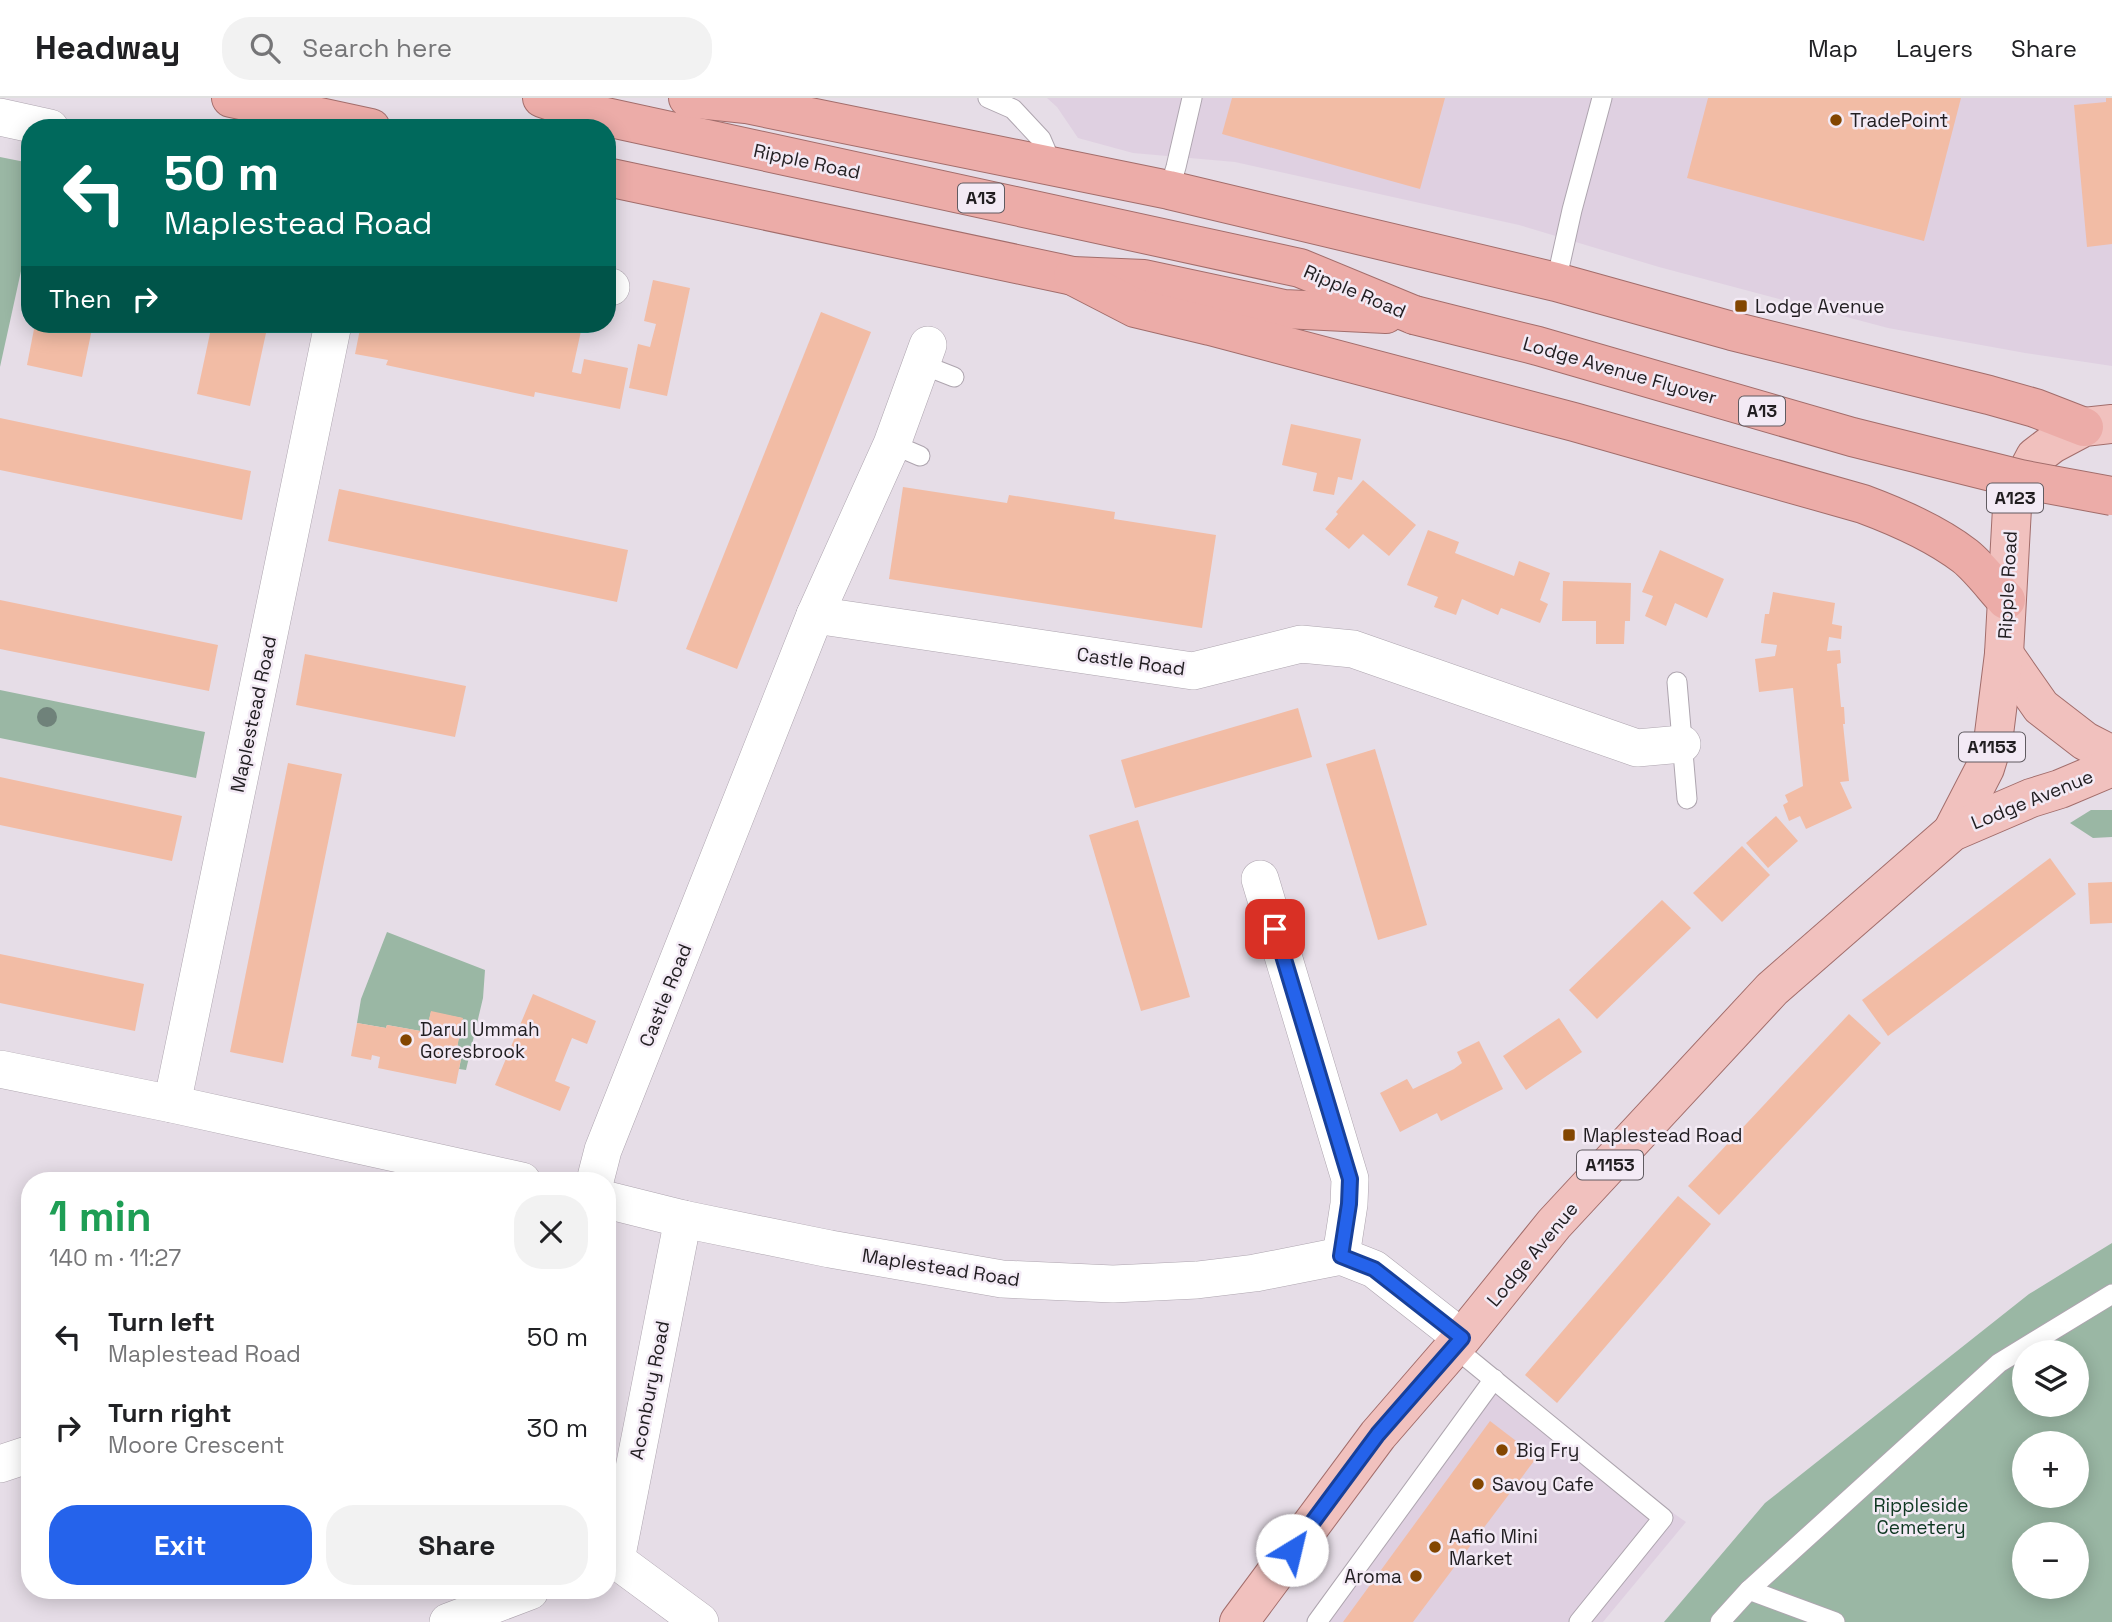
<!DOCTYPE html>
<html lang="en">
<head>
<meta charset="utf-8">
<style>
  body { margin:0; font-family:"Space Grotesk",sans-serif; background:#f2f2f2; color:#202124; height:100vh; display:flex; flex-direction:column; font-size:26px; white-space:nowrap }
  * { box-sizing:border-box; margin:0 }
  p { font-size:23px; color:#757577 }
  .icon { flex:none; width:38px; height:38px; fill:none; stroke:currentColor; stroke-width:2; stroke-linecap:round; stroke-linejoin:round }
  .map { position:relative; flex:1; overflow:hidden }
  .side { position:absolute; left:21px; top:1074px; width:595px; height:427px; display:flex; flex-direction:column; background:#fff; border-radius:28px; box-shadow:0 4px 18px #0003 }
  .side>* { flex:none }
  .hud { position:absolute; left:21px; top:21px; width:595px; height:214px; border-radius:28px; box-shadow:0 4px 18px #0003; background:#00695c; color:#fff; overflow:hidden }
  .controls { position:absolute; left:2012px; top:1242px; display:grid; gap:14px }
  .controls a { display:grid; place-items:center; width:77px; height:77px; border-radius:50%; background:#fff; box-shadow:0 4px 18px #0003; font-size:35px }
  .pin { position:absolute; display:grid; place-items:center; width:60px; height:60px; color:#fff; margin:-30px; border-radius:14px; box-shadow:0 4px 10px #0006 }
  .me { position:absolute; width:77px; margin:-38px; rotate:36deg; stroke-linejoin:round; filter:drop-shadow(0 0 5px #0008) }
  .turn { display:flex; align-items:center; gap:24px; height:147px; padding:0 28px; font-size:32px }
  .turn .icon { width:91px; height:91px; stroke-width:2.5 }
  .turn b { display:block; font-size:49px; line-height:60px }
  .then { display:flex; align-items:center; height:66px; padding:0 28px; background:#0003; gap:14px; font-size:26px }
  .round { display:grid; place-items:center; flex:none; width:74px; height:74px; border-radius:28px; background:#f2f2f2 }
  .headline { display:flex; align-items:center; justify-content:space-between; height:119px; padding:0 28px }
  h1 { font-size:42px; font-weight:600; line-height:52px; color:#1e9e55 }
  .button { display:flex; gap:14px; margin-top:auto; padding:14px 28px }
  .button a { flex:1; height:80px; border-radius:28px; background:#2563eb; color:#fff; font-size:28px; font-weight:600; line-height:80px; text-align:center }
  .button a+a { background:#f2f2f2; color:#202124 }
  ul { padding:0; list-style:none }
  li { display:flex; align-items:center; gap:21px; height:91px; padding:0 28px }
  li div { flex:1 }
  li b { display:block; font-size:26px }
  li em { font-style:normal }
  header { display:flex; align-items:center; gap:42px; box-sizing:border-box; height:98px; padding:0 35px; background:#fff; border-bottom:2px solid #e0e0e0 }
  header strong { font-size:33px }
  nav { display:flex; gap:38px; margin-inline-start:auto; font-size:24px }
  .search { width:490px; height:63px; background:#f2f2f2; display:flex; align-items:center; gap:18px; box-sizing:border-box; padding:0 24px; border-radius:28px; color:#757577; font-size:26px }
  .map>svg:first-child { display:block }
  .built { fill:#dfd0e1 }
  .green { fill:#9ab7a4; fill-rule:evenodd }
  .building { fill:#f2bca5 }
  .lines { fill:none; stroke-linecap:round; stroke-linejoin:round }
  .service-casing { stroke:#aea5af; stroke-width:21 }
  .minor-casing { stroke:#aea5af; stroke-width:38 }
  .primary-casing { stroke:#a26d6b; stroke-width:40 }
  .trunk-casing { stroke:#a26d6b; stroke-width:40 }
  .service { stroke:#fff; stroke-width:19 }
  .minor { stroke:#fff; stroke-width:37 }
  .primary { stroke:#f1c1be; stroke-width:38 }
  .trunk { stroke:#ecaca8; stroke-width:38 }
  .trunk-bridge-casing { stroke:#a26d6b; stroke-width:40; stroke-linecap:butt }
  .trunk-bridge { stroke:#ecaca8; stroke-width:38 }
  .tree { fill:#6f827a }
  .route-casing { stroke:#184099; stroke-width:18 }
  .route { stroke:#2563eb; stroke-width:12 }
  .poi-dot { fill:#834601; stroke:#f3eaf5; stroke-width:2.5 }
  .labels { text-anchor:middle; stroke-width:5; stroke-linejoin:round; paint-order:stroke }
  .shield { fill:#f3eaf5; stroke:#605b61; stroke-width:2 }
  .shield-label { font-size:18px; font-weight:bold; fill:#211e21 }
  .poi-label { font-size:19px; fill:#211e21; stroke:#f3eaf5; text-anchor:start }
  .street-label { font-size:19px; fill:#211e21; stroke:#f3eaf5 }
  .park-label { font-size:19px; fill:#0e3721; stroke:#f3eaf5 }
</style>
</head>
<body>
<header>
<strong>Headway</strong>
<div class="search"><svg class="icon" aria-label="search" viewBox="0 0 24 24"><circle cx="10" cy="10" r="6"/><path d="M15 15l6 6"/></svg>Search here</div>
<nav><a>Map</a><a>Layers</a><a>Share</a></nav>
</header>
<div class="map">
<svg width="2112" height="1524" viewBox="0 0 2112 1524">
  <rect width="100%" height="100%" fill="#e6dde7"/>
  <!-- built -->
  <g class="built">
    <polygon points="1047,0 2112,0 2112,268 2025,255 1888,230 1659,169 1519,127 1235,64 1133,55 1078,40 1057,9"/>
    <polygon points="1492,1289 1686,1424 1603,1524 1318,1524"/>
  </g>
  <!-- green -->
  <g class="green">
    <polygon points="0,59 30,65 30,132 0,269"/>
    <polygon points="0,592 205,634 196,680 0,640"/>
    <polygon points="2091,712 2112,712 2112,739 2093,740 2070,725"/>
    <polygon points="387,834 485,872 483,900 466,972 459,971 463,951 457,950 462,920 431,914 426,934 387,927 386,930 357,925 361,901"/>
    <path d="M2112,1145V1524H1664L1765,1405L2029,1196ZM2025,1255H2077V1307H2025ZM2025,1346H2077V1398H2025ZM2025,1437H2077V1489H2025Z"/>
  </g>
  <!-- building -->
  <g class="building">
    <polygon points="1232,0 1445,0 1420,91 1222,36"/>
    <polygon points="1708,0 1961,0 1924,143 1687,80"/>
    <polygon points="2106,0 2112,0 2112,146 2087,149 2074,7 2106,4"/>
    <polygon points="653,182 690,190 667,298 629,290 638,246 650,249 656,226 644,223"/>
    <polygon points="821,214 871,234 737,571 686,551"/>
    <polygon points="35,226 93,226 82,279 27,267"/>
    <polygon points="212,226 268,226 250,308 197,296"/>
    <polygon points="361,226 514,226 548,233 549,227 581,233 572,274 581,276 584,261 628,270 620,311 535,294 534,299 386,267 388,262 355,256"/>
    <polygon points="0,320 251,373 242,422 0,372"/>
    <polygon points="1291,326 1361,341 1352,382 1338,379 1334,397 1313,393 1317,375 1282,367"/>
    <polygon points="1363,382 1416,427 1389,458 1363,436 1349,451 1325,431 1338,416 1336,414"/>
    <polygon points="903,389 1007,405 1009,397 1115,414 1114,421 1216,437 1202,530 889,481"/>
    <polygon points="339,391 628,452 617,504 328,443"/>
    <polygon points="1428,432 1459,444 1455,455 1514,478 1519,463 1550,475 1540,502 1548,506 1540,525 1501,510 1498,517 1462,501 1456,517 1434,509 1438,499 1407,487"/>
    <polygon points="1660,452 1724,481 1707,520 1675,505 1666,528 1645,518 1653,498 1642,494"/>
    <polygon points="1563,483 1631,485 1630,523 1625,523 1624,546 1596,546 1596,523 1562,523"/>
    <polygon points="1773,494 1835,505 1832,526 1842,528 1841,541 1829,539 1827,553 1840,552 1841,565 1837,566 1841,609 1844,609 1845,626 1843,626 1849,683 1840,684 1852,710 1806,731 1800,718 1789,723 1783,707 1788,704 1785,697 1803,688 1793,590 1759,594 1755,561 1775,558 1777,547 1761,545 1765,516 1769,516"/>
    <polygon points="0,502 218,547 209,593 0,551"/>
    <polygon points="305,556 466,588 455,639 296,607"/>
    <polygon points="1298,610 1312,659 1135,710 1121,662"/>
    <polygon points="1375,651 1427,827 1378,842 1326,666"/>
    <polygon points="288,665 342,676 283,965 230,954"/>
    <polygon points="0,679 182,718 172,763 0,727"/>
    <polygon points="1776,718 1798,743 1768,770 1746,745"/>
    <polygon points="1138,722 1190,899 1141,913 1089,737"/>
    <polygon points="1742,748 1770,777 1722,824 1693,795"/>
    <polygon points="2050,760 2076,796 1888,938 1862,902"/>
    <polygon points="2112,784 2112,825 2090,826 2088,785"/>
    <polygon points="1662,802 1691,830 1597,921 1569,892"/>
    <polygon points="0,856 144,886 135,933 0,905"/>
    <polygon points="533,896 596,923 587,946 572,940 564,960 555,983 570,989 560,1013 495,987"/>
    <polygon points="431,913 463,920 457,950 463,951 456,986 378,970 380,959 372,957 371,962 351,958 357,925 386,930 387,927 426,934"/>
    <polygon points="1849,916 1881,945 1719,1117 1688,1088"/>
    <polygon points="1559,920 1582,954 1526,992 1503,958"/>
    <polygon points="1479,943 1503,991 1441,1023 1437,1015 1400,1034 1380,995 1407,981 1413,991 1454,971 1462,965 1457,954"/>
    <polygon points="1678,1098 1711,1126 1557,1305 1525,1277"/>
    <polygon points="1490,1323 1537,1359 1413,1524 1343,1524"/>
  </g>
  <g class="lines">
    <!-- service casing -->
    <g class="service-casing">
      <g id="service">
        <polyline points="988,0 1013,11 1041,41 1047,55 1045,66"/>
        <polyline points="1169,92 1176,69 1192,0"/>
        <polyline points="1556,184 1572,112 1602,0"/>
        <polyline points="921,266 954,279"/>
        <polyline points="892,346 920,358"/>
        <polyline points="1677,584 1687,701"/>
        <polyline points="1454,1249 1663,1420 1579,1524"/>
        <polyline points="1749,1492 1835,1524"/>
        <polyline points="1317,1524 1494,1281"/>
        <polyline points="1720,1524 1749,1492 1999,1265 2112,1196"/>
      </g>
    </g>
    <!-- minor casing -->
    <g class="minor-casing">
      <g id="minor">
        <polyline points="0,19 50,30"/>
        <polyline points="607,188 611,189"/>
        <polyline points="815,517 1193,573 1301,546 1353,551 1637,650 1682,646"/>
        <polyline points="1260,781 1350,1081 1349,1106 1341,1158"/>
        <polyline points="0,971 172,1006 522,1083"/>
        <polyline points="172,1006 333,226"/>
        <polyline points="595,1083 603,1052 815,517 892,346 928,247"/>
        <polyline points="607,1102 683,1121 830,1151 1002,1181 1113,1186 1197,1182 1255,1175 1341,1158 1374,1171 1462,1240"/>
        <polyline points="0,1366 30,1356"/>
        <polyline points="616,1462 683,1121"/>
        <polyline points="616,1462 700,1524"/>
        <polyline points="448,1524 530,1493"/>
      </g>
    </g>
    <!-- primary casing -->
    <g class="primary-casing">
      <g id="primary">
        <polyline points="2004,556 2041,609 2085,643 2112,657"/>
        <polyline points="1952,734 1985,670 1993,644 2004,556 2012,410 2016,395 2035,359 2052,346 2084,329 2112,326"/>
        <polyline points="1239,1524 1378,1337 1462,1240 1554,1126 1772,891 1952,734 2031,700 2060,691 2112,669"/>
      </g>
    </g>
    <!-- trunk casing -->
    <g class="trunk-casing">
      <g id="trunk">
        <polyline points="231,0 371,30"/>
        <polyline points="542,0 583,14 1300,170 1414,217"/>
        <polyline points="688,0 746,6 1169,92 1556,184 1732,233 1989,297 2035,310 2084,329"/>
        <polyline points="607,79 1073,178 1144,181 1284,211 1386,216"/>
        <path d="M1073,178L1135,210L1210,228L1574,324L1863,406C1898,419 1935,435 1965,458C1980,470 1993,488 2006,502"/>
      </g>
    </g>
    <!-- service -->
    <use href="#service" class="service"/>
    <!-- minor -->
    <use href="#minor" class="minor"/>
    <!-- primary -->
    <use href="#primary" class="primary"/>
    <!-- trunk -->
    <use href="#trunk" class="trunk"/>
    <!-- trunk-bridge casing -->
    <g class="trunk-bridge-casing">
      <polyline id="trunk-bridge" points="1414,217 1538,248 1852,339 2020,381 2112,398"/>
    </g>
    <!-- trunk-bridge -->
    <use href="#trunk-bridge" class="trunk-bridge"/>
  </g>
  <!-- trees -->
  <circle class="tree" cx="47" cy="619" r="10"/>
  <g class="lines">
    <!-- route casing -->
    <g class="route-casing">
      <polyline id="route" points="1275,831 1350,1081 1349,1106 1341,1158 1374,1171 1462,1240 1378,1336 1292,1452"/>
    </g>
    <!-- route -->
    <use href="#route" class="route"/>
  </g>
  <!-- markers -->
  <g class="poi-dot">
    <circle cx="1836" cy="22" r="7"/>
    <rect x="1734" y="201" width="14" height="14" rx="3.5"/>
    <circle cx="406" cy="942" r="7"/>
    <rect x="1562" y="1030" width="14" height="14" rx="3.5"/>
    <circle cx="1502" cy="1352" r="7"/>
    <circle cx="1478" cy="1386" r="7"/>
    <circle cx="1435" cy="1449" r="7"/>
    <circle cx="1416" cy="1478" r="7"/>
  </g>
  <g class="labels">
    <!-- shield labels -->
    <g class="shield">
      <rect x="958" y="85.5" width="46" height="29" rx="5"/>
      <rect x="1739" y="298.5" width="46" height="29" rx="5"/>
      <rect x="1987" y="385.5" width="56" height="29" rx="5"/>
      <rect x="1959" y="634.5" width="66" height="29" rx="5"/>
      <rect x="1577" y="1052.5" width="66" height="29" rx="5"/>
    </g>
    <g class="shield-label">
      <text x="981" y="106">A13</text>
      <text x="1762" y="319">A13</text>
      <text x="2015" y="406">A123</text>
      <text x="1992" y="655">A1153</text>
      <text x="1610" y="1073">A1153</text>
    </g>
    <!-- poi labels -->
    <g class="poi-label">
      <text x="1850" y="29">TradePoint</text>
      <text x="1755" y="215">Lodge Avenue</text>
      <text x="420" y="938">Darul Ummah<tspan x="420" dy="22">Goresbrook</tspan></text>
      <text x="1583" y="1044">Maplestead Road</text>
      <text x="1516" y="1359">Big Fry</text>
      <text x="1492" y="1393">Savoy Cafe</text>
      <text x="1449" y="1445">Aafio Mini<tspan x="1449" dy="22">Market</tspan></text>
      <text x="1402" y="1485" text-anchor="end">Aroma</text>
    </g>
    <!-- street labels -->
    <g class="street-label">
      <text transform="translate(807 63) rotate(12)" y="7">Ripple Road</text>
      <text transform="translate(1355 193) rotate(23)" y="7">Ripple Road</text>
      <text transform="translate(1620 272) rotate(16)" y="7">Lodge Avenue Flyover</text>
      <text transform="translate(2007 487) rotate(-87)" y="7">Ripple Road</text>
      <text transform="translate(1131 563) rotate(8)" y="7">Castle Road</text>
      <text transform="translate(253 616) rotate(-78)" y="7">Maplestead Road</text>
      <text transform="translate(2032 701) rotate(-22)" y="7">Lodge Avenue</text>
      <text transform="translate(665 897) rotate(-68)" y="7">Castle Road</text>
      <text transform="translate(1532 1156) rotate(-50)" y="7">Lodge Avenue</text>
      <text transform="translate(941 1169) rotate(9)" y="7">Maplestead Road</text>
      <text transform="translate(649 1292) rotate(-79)" y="7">Aconbury Road</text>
    </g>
    <!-- park labels -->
    <g class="park-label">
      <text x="1921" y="1414">Rippleside<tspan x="1921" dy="22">Cemetery</tspan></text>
    </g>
  </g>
</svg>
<div class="controls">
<a><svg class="icon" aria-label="layers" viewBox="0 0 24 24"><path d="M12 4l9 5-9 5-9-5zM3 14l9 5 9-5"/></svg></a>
<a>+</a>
<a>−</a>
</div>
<div class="pin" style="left:1275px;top:831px;background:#d93025"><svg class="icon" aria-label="arrive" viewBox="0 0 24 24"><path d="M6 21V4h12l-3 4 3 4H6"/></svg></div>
<svg class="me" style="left:1292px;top:1452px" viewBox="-20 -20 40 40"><circle r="19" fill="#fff"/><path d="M0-13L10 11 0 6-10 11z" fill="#2563eb"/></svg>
<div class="hud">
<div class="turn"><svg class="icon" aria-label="left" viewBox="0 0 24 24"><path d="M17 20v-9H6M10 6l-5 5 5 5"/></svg><div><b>50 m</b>Maplestead Road</div></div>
<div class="then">Then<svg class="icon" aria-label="right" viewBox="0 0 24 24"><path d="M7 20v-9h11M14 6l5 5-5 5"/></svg></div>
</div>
<section class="side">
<div class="headline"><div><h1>1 min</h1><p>140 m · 11:27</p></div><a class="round"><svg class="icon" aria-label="close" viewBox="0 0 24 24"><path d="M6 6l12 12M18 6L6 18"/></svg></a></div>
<ul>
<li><svg class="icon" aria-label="left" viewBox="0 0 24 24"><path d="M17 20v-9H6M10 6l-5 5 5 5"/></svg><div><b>Turn left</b><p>Maplestead Road</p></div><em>50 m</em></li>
<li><svg class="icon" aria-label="right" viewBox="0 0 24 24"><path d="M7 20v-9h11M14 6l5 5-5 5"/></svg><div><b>Turn right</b><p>Moore Crescent</p></div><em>30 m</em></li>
</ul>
<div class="button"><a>Exit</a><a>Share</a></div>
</section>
</div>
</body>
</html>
